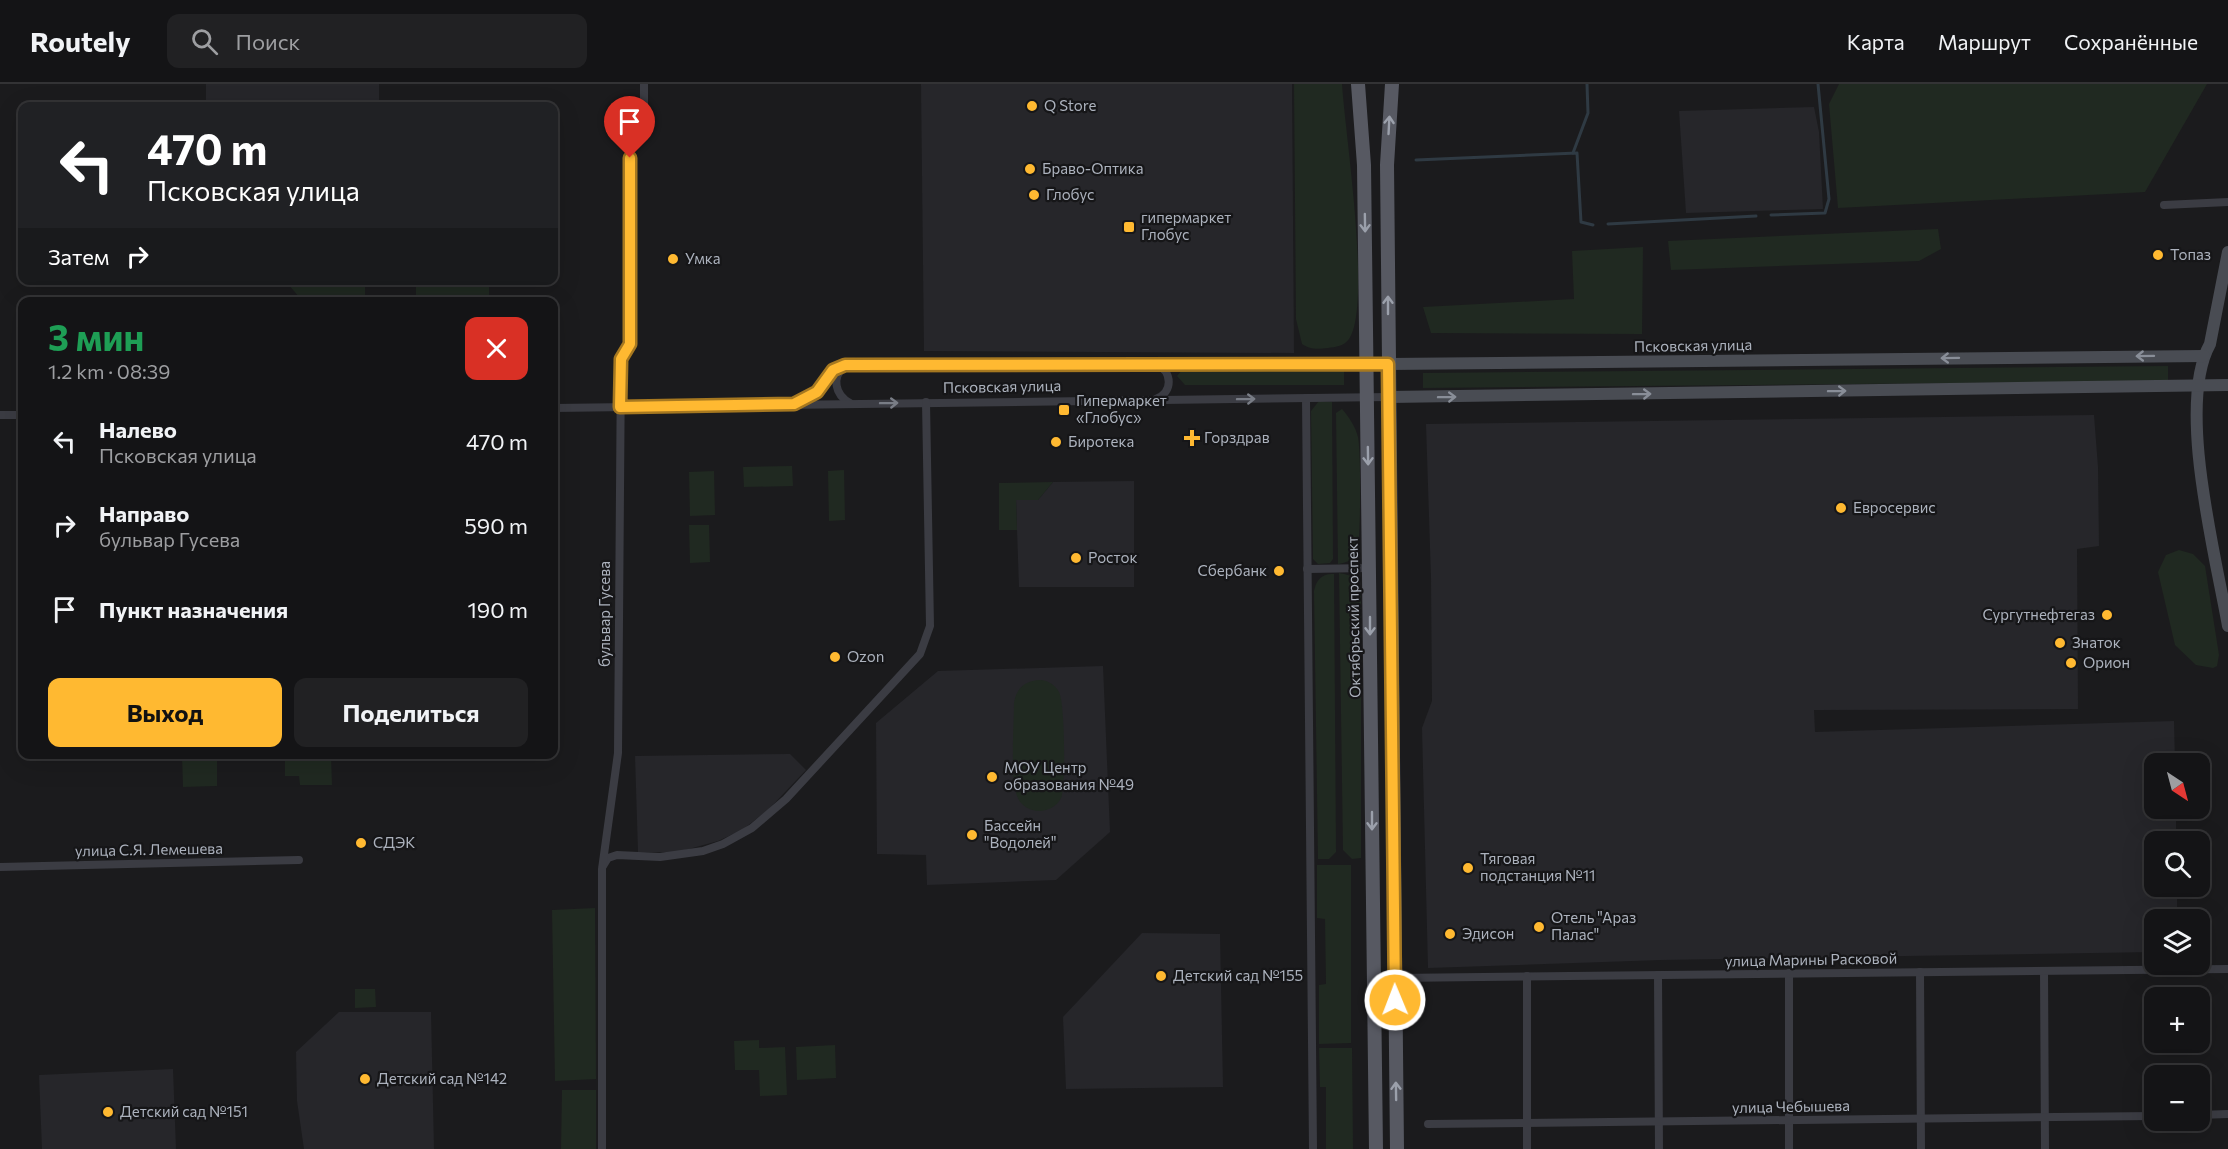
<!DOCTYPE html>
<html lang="ru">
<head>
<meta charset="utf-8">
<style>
  body { margin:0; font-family:Commissioner,sans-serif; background:#212123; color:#f1f3f6; height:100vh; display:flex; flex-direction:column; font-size:22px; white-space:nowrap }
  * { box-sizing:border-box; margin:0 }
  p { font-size:20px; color:#9d9ea1 }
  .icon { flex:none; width:33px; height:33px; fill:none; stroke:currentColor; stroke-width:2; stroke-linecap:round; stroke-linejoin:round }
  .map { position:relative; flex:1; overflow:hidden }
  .details { position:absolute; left:18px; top:213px; width:540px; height:462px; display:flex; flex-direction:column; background:#141416; border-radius:12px; box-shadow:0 6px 24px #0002,0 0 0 2px #333335 }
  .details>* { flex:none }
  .top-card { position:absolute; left:18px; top:18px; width:540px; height:183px; border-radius:12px; box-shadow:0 6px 24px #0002,0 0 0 2px #333335; background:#202124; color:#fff; overflow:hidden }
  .needle { width:39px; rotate:144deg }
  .buttons { position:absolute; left:2144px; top:669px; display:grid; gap:12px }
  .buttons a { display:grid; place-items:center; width:66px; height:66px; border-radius:12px; background:#141416; box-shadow:0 6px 24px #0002,0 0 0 2px #333335; font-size:30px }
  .pin { position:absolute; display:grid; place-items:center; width:51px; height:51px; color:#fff; margin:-62px -26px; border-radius:50% 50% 50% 0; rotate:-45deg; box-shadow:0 0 6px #0007 }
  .pin .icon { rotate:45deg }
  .me { position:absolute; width:66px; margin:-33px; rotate:359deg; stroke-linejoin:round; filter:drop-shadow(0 0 4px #0008) }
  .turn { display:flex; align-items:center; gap:21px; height:126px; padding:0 30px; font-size:27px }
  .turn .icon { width:78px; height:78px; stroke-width:2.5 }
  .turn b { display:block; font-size:42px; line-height:51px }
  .then { display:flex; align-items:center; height:57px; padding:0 30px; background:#0003; gap:12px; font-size:22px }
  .round { display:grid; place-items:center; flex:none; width:63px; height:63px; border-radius:12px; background:#212123 }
  .overview { display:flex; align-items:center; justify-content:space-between; height:102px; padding:0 30px }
  h1 { font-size:36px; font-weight:700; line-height:45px; color:#1e9e55 }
  .cta { display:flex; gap:12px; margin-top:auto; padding:12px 30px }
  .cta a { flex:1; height:69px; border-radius:12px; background:#ffb931; color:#111; font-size:24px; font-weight:700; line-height:69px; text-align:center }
  .cta a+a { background:#212123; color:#f1f3f6 }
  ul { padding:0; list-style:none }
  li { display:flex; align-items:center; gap:18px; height:84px; padding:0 30px }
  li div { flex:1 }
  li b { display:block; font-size:22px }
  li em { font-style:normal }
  header { display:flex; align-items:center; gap:36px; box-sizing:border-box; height:84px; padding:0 30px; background:#141416; border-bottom:2px solid #333335 }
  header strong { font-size:28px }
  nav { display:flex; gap:33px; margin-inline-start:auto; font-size:21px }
  .search { width:420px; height:54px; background:#212123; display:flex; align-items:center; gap:15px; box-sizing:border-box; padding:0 21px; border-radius:12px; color:#9d9ea1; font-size:22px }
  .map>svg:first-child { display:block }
  .built { fill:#26262a }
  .green { fill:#202921 }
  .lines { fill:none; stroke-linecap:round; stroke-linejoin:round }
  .stream { stroke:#2f3a43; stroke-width:3 }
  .street { stroke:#3b3c43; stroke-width:8 }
  .secondary { stroke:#494c53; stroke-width:12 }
  .primary { stroke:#575962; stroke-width:14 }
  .oneway { stroke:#9ba0ab }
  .oneway2 { stroke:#898e98 }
  .oneway3 { stroke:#797d86 }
  .route-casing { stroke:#a67820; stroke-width:15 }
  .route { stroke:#ffb931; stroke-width:10 }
  .poi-dot { fill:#ffb931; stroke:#161618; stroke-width:2 }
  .labels { text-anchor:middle; stroke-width:4.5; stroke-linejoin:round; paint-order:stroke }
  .poi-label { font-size:15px; fill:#acb2bd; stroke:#161618; text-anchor:start }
  .street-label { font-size:15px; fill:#acb2bd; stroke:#161618 }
</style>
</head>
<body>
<header>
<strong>Routely</strong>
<div class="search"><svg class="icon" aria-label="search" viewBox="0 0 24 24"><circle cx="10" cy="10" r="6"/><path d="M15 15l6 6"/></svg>Поиск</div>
<nav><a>Карта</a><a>Маршрут</a><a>Сохранённые</a></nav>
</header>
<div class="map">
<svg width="2228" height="1065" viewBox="0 0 2228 1065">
  <rect width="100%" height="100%" fill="#1b1b1d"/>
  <!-- built -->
  <g class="built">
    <rect x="206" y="0" width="173" height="22"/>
    <polygon points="921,0 1292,0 1294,269 924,267"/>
    <polygon points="1814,23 1819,48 1823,125 1686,129 1679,27"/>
    <polygon points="2094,331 2098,383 2099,462 2077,465 2078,625 1814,626 1815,648 2174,637 2175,679 2154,680 2154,724 2176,725 2176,757 2154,758 2154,802 2177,803 2177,835 2154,836 2154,868 1661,876 1428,884 1422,644 1432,617 1431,494 1426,340"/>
    <polygon points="1134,397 1134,503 1019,503 1016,416 1038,416 1053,398"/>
    <polygon points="1103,582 1110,748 1056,796 927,801 926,771 877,770 876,639 938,587"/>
    <polygon points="790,670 806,686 768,726 742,746 718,757 678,768 638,768 635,672"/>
    <polygon points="1142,849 1220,850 1223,1003 1066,1005 1063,933"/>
    <polygon points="339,928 431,928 434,1065 304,1065 297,1017 296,968"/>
    <polygon points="173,985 176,1065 42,1065 39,991"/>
  </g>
  <!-- green -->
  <g class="green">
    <path d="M1294,0H1342C1345,49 1372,221 1349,255C1344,262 1336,263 1328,264C1318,265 1311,266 1302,260L1296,235Z"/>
    <polygon points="1839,0 2207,0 2145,108 1838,124 1829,20"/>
    <polygon points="1938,145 1941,165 1919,177 1671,186 1668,157"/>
    <polygon points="1643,163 1642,250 1431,249 1423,223 1574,215 1572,167"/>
    <polygon points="288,197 365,197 365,213 300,214 288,200"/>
    <polygon points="416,197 489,197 489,212 416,213"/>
    <polygon points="2168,282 2168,297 1423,304 1423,289"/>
    <polygon points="1344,285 1344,301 1185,301 1177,292 1182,286"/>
    <polygon points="1319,317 1332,318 1333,475 1330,479 1318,480 1313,475 1311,327"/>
    <path d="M1342,325C1349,333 1355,342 1358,353C1361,367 1361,457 1357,468C1354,476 1346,479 1338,480L1336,329Z"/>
    <polygon points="792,382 793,402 744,403 743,383"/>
    <polygon points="844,386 845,436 829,437 828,387"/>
    <polygon points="714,387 715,431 690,432 689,388"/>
    <polygon points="1053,398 1038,416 1016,416 1017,446 999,446 999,399"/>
    <polygon points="689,441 709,441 710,478 690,479"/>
    <polygon points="2179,466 2193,470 2205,482 2219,571 2217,582 2213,584 2196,581 2175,561 2158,488 2166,471"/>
    <path d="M1339,489C1351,491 1356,493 1361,506V774L1352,775L1343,766Z"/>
    <path d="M1334,490L1336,768L1329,775H1318L1314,507C1316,496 1322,489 1334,490Z"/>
    <path d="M1041,596C1049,597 1055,601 1059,608C1065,619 1066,703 1061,714C1052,732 1024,731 1017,712C1010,692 1014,642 1014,619C1016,604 1026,596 1041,596Z"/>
    <polygon points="182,671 217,671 217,702 183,703"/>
    <polygon points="285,671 331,671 332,701 300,701 299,692 285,692"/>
    <polygon points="1317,781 1351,781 1351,959 1319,960 1319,901 1326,900 1325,835 1317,834"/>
    <polygon points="595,824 596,995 555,997 552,826"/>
    <polygon points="355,905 375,905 376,923 355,924"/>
    <polygon points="759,956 759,964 785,963 787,1011 760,1012 759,986 735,986 734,957"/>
    <polygon points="835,961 836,994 797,996 796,963"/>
    <polygon points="1319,964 1352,964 1353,1065 1326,1065 1326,1003 1320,1003"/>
    <polygon points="562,1006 596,1006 596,1065 561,1065"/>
  </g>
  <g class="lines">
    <!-- stream -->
    <g class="stream">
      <polyline points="1573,69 1588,29 1587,0"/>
      <polyline points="1416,76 1577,69 1581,138 1593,141"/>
      <polyline points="1771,131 1825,129 1829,115 1818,0"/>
      <polyline points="1608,140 1756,132"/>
    </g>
    <!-- street -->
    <g class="street">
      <polyline points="2164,121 2228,118"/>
      <path d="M845,282C831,293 835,311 850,319"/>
      <polyline points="1306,314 1313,1065"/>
      <path d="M1156,315C1173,308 1173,288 1156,280"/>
      <polyline points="798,319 817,308 833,286 845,281 1388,280"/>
      <polyline points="554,324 1389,313"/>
      <polyline points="0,331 22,331"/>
      <polyline points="1307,485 1370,484"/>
      <polyline points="603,782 608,774 617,771 660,773 703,767 723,760 752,744 786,715 920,570 930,542 926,318"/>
      <polyline points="0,783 299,776"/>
      <polyline points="2044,887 2045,1065"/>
      <polyline points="1920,888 1921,1065"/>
      <polyline points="1789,889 1789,1065"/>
      <polyline points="1658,891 1659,1065"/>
      <polyline points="1395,894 2228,885"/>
      <polyline points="2199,1031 2228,1030"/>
      <polyline points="1428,1040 2154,1032"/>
      <polyline points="602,1065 602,785 618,669 621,275 630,260 630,51 644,30 644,0"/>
      <polyline points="1527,1065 1527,892"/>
    </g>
    <!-- secondary -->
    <g class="secondary">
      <path d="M2228,168L2210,260C2176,321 2216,473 2228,542"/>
      <polyline points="1388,280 2204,272"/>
      <polyline points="1389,313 2228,301"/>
    </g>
    <!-- primary -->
    <g class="primary">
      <polyline points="1358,0 1364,81 1376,1065"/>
      <polyline points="1392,0 1387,81 1397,1065"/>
    </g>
  </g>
  <!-- one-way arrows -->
  <defs><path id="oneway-shaft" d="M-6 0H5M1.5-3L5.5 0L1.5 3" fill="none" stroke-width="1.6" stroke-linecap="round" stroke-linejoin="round" transform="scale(1.5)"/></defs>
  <g class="oneway">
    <use href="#oneway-shaft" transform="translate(1389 41) rotate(-87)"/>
    <use href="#oneway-shaft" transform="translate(1365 139) rotate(89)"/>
    <use href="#oneway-shaft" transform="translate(1388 221) rotate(-90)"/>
    <use href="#oneway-shaft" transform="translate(1368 372) rotate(89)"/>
    <use href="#oneway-shaft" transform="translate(1370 542) rotate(90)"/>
    <use href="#oneway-shaft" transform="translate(1372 737) rotate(90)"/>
    <use href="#oneway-shaft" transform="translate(1396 1007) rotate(-91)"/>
  </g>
  <g class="oneway2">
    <use href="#oneway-shaft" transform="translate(2145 272) rotate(179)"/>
    <use href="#oneway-shaft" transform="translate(1950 274) rotate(179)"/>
    <use href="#oneway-shaft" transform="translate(1837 307) rotate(-1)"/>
    <use href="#oneway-shaft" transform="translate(1642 310) rotate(-1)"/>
    <use href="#oneway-shaft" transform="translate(1447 313) rotate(-1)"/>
  </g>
  <g class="oneway3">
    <use href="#oneway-shaft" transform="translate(1246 315) rotate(-1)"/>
    <use href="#oneway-shaft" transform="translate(889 319) rotate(-1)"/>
  </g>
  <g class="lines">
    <!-- route casing -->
    <g class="route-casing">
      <polyline id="route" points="630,74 630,260 621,275 620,323 794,320 817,308 833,286 845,281 1388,280 1395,916"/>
    </g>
    <!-- route -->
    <use href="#route" class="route"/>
  </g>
  <!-- markers -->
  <g class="poi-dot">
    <circle cx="1032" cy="22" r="6"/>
    <circle cx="1030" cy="85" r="6"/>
    <circle cx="1034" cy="111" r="6"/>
    <rect x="1123" y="137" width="12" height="12" rx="3"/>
    <circle cx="2158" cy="171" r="6"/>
    <circle cx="673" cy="175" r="6"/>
    <rect x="1058" y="320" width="12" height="12" rx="3"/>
    <path d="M1189 345h6v6h6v6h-6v6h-6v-6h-6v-6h6z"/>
    <circle cx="1056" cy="358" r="6"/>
    <circle cx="1841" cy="424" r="6"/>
    <circle cx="1076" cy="474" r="6"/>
    <circle cx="1279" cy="487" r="6"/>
    <circle cx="2107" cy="531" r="6"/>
    <circle cx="2060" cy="559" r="6"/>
    <circle cx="835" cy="573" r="6"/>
    <circle cx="2071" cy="579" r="6"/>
    <circle cx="992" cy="693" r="6"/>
    <circle cx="972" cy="751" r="6"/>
    <circle cx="361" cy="759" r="6"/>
    <circle cx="1468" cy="784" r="6"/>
    <circle cx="1539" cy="843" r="6"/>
    <circle cx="1450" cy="850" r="6"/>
    <circle cx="1161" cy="892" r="6"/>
    <circle cx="365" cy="995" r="6"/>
    <circle cx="108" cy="1028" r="6"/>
  </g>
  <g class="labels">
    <!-- poi labels -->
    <g class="poi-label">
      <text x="1044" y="27">Q Store</text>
      <text x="1042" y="90">Браво-Оптика</text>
      <text x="1046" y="116">Глобус</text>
      <text x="1141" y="139">гипермаркет<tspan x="1141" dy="17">Глобус</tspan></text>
      <text x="2170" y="176">Топаз</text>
      <text x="685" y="180">Умка</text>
      <text x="1076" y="322">Гипермаркет<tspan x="1076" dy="17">«Глобус»</tspan></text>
      <text x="1204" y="359">Горздрав</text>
      <text x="1068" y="363">Биротека</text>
      <text x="1853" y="429">Евросервис</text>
      <text x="1088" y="479">Росток</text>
      <text x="1267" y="492" text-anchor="end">Сбербанк</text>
      <text x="2095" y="536" text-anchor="end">Сургутнефтегаз</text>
      <text x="2072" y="564">Знаток</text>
      <text x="847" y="578">Ozon</text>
      <text x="2083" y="584">Орион</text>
      <text x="1004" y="689">МОУ Центр<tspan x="1004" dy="17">образования №49</tspan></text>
      <text x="984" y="747">Бассейн<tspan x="984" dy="17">"Водолей"</tspan></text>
      <text x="373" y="764">СДЭК</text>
      <text x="1480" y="780">Тяговая<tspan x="1480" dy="17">подстанция №11</tspan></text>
      <text x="1551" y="839">Отель "Араз<tspan x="1551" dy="17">Палас"</tspan></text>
      <text x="1462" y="855">Эдисон</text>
      <text x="1173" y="897">Детский сад №155</text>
      <text x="377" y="1000">Детский сад №142</text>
      <text x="120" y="1033">Детский сад №151</text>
    </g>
    <!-- street labels -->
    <g class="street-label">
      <text transform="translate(1693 262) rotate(-1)" y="5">Псковская улица</text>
      <text transform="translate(1002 303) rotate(-1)" y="5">Псковская улица</text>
      <text transform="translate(605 530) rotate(-90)" y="5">бульвар Гусева</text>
      <text transform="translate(1354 533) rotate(-91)" y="5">Октябрьский проспект</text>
      <text transform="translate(149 766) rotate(-1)" y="5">улица С.Я. Лемешева</text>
      <text transform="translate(1811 876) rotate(-1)" y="5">улица Марины Расковой</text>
      <text transform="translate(1791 1023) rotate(-1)" y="5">улица Чебышева</text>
    </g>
  </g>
</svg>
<div class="buttons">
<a><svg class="needle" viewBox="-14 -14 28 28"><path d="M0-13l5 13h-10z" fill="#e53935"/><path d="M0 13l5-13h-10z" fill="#9d9ea1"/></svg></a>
<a><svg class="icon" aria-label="search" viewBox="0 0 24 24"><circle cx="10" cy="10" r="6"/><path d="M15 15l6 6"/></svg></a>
<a><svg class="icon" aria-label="layers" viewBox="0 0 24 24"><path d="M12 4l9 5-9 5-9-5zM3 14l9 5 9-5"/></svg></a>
<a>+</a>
<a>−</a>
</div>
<div class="pin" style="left:630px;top:74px;background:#d93025"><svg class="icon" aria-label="arrive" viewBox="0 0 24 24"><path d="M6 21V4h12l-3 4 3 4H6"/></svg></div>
<svg class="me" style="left:1395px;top:916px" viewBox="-20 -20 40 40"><circle r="17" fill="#ffb931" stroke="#fff" stroke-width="3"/><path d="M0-11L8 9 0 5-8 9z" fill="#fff"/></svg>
<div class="top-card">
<div class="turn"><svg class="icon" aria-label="left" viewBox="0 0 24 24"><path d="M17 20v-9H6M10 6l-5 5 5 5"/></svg><div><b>470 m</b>Псковская улица</div></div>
<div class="then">Затем<svg class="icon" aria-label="right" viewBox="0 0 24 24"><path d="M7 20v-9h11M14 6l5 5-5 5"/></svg></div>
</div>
<section class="details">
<div class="overview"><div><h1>3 мин</h1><p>1.2 km · 08:39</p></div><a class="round" style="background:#d93025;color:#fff"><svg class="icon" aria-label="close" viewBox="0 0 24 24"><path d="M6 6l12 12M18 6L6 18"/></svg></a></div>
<ul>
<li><svg class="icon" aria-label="left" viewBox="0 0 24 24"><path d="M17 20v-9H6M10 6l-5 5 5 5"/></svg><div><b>Налево</b><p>Псковская улица</p></div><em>470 m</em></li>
<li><svg class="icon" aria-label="right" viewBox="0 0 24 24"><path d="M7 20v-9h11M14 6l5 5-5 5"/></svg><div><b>Направо</b><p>бульвар Гусева</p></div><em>590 m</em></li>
<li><svg class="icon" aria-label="arrive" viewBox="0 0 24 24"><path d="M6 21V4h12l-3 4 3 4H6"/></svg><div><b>Пункт назначения</b></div><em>190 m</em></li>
</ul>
<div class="cta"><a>Выход</a><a>Поделиться</a></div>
</section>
</div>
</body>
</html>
